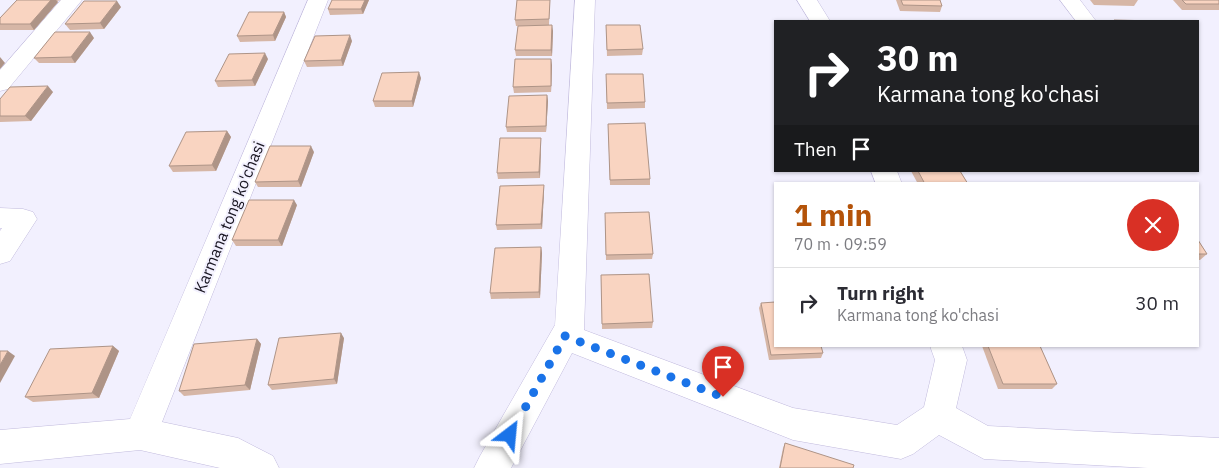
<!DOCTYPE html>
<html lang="en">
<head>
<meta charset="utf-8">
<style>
  body { margin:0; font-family:"IBM Plex Sans",sans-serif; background:#f7f7f7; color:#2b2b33; height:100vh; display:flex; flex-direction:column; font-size:19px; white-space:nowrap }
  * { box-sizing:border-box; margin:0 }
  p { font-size:16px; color:#7c7c81 }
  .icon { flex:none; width:28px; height:28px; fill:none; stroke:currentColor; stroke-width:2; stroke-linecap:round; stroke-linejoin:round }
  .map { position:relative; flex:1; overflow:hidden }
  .side { position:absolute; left:774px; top:182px; width:425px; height:165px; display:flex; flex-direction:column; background:#fff; border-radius:0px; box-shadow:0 1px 4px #0004 }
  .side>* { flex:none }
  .banner { position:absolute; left:774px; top:20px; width:425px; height:152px; border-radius:0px; box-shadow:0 1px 4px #0004; background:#202124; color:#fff; overflow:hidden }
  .pin { position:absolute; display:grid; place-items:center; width:42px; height:42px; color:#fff; margin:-51px -21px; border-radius:50% 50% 50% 0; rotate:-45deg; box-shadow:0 0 5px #0007 }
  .pin .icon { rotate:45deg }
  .me { position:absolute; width:55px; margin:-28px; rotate:29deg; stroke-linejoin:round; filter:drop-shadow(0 0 4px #0008) }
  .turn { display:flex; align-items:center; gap:18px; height:105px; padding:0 20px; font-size:22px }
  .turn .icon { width:65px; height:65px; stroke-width:2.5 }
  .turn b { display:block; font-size:35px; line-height:42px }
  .then { display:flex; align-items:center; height:48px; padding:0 20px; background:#0003; gap:10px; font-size:19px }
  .round { display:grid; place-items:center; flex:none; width:52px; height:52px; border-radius:26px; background:#f7f7f7 }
  .head { display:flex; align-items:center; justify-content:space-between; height:85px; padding:0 20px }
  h1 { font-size:30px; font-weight:700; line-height:38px; color:#b45309 }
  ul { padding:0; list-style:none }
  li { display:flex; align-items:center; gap:15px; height:70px; padding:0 20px; border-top:1px solid #e1e1e2 }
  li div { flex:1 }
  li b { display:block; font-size:19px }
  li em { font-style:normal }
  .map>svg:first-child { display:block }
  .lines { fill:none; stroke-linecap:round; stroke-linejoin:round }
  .minor-casing { stroke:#c1badd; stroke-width:1 }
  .minor { fill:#fff; fill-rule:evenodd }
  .wall { fill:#d6b6a6 }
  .shaded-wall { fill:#ae9487 }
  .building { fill:#f9d4c1; stroke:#ae9487 }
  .route { stroke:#1a73e8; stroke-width:9; stroke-dasharray:0 16.2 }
  .labels { text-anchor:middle; stroke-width:4; stroke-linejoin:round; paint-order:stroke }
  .street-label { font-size:16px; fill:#191622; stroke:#f2f0fe }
</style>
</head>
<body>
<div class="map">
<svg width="1219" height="468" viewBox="0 0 1219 468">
  <rect width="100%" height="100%" fill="#f2f0fe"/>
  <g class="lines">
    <!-- minor casing -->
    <g class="minor-casing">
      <g id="minor">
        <polygon points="61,0 82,0 8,89 0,91 0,70"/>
        <polygon points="308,0 328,0 162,422 238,438 273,456 279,468 220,468 140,450 0,464 0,430 130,419"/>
        <polygon points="575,0 595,0 584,330 793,408 897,425 924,407 935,360 930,346 962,346 967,360 956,408 988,426 1219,438 1219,468 1148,468 984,459 939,435 913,454 901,459 793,440 572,353 511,468 474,468 480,456 555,325"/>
        <polygon points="797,0 817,0 830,21 810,21"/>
        <polygon points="1060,0 1080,0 1096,21 1076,21"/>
        <polygon points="871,171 897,171 902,184 876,184"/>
        <polygon points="0,208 23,209 33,212 37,219 10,261 0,264 0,231 2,228 0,228"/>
      </g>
    </g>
    <!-- minor -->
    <use href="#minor" class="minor"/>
  </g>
  <!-- wall -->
  <g class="wall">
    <polygon points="17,0 61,0 57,1 58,2 34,30 0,30 0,18"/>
    <polygon points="369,0 363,14 330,15 328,9"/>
    <polygon points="517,0 550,0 549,25 553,31 552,56 516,56 515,50 518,26 516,26 515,20"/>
    <polygon points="896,0 940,0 942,6 940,12 900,11"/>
    <polygon points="1090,0 1138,0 1134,6 1094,5"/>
    <polygon points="1173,0 1219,0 1219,10 1182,10"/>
    <polygon points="121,7 104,29 70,30 65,24"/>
    <polygon points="284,12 286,17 275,41 240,42 237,36"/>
    <polygon points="606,25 643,49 642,55 607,56"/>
    <polygon points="94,38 75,63 39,63 34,58"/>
    <polygon points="352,41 343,66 307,67 304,61"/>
    <polygon points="268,59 255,86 218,87 215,81"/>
    <polygon points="552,65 551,92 514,93 513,87"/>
    <polygon points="606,74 645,102 645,108 607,109"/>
    <polygon points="421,78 413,107 375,107 373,101"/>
    <polygon points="53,92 31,121 0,122 0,99"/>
    <polygon points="547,95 548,101 546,132 507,132 506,127"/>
    <polygon points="608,124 650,179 650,185 610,185"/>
    <polygon points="227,131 231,137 216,171 173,172 169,166"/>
    <polygon points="541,138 541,144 540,178 498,179 497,173"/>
    <polygon points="314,152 301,187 258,187 255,182"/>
    <polygon points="911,171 960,171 968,184 918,184"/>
    <polygon points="544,185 544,191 542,229 497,230 496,225"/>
    <polygon points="297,205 282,246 236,246 232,240"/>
    <polygon points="605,213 653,254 652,259 606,260"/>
    <polygon points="1198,240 1207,254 1200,260 1198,260"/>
    <polygon points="541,247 542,253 540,298 491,299 490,293"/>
    <polygon points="601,275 653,322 652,328 602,329"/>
    <polygon points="761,303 823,353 821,358 769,360 759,308"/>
    <polygon points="344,338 337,384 272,390 268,385"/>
    <polygon points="257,339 261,344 250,390 184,396 179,391"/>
    <polygon points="113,346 119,351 99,398 33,402 25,397"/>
    <polygon points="982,346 1040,346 1057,384 1052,389 998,389"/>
    <polygon points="785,443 853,468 779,468 783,448"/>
  </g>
  <!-- shaded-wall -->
  <g class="shaded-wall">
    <polygon points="51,0 56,0 58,2 34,30 30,24"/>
    <polygon points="365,0 369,0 363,14 361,9"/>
    <polygon points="117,1 121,7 104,29 100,23"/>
    <polygon points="284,12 286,17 275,41 273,35"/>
    <polygon points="552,25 553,31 552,56 551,50"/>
    <polygon points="90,32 94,38 75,63 71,57"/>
    <polygon points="350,35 352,41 343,66 341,60"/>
    <polygon points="265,53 268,59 255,86 252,80"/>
    <polygon points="0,57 5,63 0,69"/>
    <polygon points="551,59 552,65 551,92"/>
    <polygon points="419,72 421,78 413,107 412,101"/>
    <polygon points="48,86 53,92 31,121 25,116"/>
    <polygon points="547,95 548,101 546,132 546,126"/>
    <polygon points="227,131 231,137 216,171 212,165"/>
    <polygon points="541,138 541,144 540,178 539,172"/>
    <polygon points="311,146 314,152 301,187 298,181"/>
    <polygon points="544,185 544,191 542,229 541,224"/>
    <polygon points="294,200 297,205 282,246 278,240"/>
    <polygon points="541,247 542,253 540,298 539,292"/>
    <polygon points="341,333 344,338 337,384 334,379"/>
    <polygon points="257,339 261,344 250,390 245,385"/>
    <polygon points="113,346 119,351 99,398 92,393"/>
    <polygon points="8,351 15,356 0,383 0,365"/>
  </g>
  <!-- building -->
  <g class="building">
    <polygon points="17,0 51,0 30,24 0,24 0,18"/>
    <polygon points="332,0 365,0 361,9 328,9"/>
    <polygon points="517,0 550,0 549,19 515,20"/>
    <polygon points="901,0 940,0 942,6 903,5"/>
    <polygon points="1182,0 1219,0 1219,4 1186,4"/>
    <polygon points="84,1 117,1 100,23 65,24"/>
    <polygon points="249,12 284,12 273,35 237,36"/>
    <polygon points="1114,20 1155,21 1115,21"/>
    <polygon points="552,25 551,50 515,50 518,26"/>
    <polygon points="606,25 640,25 643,49 607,50"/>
    <polygon points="55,32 90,32 71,57 34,58"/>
    <polygon points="350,35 341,60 304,61 315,36"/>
    <polygon points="265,53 252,80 215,81 229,54"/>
    <polygon points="515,59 551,59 551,86 513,87"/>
    <polygon points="419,72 412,101 373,101 382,73"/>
    <polygon points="606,74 643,74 645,102 607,103"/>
    <polygon points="48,86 25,116 0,116 0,99 10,87"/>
    <polygon points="547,95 546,126 506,127 509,96"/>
    <polygon points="645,123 650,179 610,180 608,124"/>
    <polygon points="227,131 212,165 169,166 186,132"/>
    <polygon points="500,138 541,138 539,172 497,173"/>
    <polygon points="270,146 311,146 298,181 255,182"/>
    <polygon points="918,171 960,171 968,184 925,184"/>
    <polygon points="544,185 541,224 496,225 500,186"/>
    <polygon points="249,200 294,200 278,240 232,240"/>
    <polygon points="649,212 653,254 606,255 605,213"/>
    <polygon points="1198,240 1207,254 1198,254"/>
    <polygon points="541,247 539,292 490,293 495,248"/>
    <polygon points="649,274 653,322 602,324 601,275"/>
    <polygon points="775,302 775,346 821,346 823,353 771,355 761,303"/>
    <polygon points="341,333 334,379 268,385 279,338"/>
    <polygon points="257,339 245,385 179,391 194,344"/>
    <polygon points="113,346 92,393 25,397 50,349"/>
    <polygon points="988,346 1040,346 1057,384 1003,384"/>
    <polygon points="0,351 8,351 0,365"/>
    <polygon points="785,443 854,465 853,468 780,468"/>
  </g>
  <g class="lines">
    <!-- route -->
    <polyline class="route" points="510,435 565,336 723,397"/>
  </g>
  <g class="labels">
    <!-- street labels -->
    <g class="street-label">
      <text transform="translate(229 217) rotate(-68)" y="6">Karmana tong ko'chasi</text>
    </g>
  </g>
</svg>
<div class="pin" style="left:723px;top:397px;background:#d93025"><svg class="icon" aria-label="arrive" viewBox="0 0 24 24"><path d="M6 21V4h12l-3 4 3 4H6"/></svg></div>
<svg class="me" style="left:510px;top:435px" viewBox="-20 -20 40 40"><path d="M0-17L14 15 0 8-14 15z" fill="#1a73e8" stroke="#fff" stroke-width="4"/></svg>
<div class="banner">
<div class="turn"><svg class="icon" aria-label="right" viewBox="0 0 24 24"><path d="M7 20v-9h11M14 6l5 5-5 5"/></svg><div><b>30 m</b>Karmana tong ko'chasi</div></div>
<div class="then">Then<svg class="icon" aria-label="arrive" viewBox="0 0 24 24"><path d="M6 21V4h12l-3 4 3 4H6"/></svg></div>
</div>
<section class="side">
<div class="head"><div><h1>1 min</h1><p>70 m · 09:59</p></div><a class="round" style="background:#d93025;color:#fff"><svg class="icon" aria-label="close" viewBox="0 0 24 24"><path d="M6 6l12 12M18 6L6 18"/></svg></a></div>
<ul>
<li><svg class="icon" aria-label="right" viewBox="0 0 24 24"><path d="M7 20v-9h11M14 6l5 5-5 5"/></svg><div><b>Turn right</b><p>Karmana tong ko'chasi</p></div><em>30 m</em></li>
</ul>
</section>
</div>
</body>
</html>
